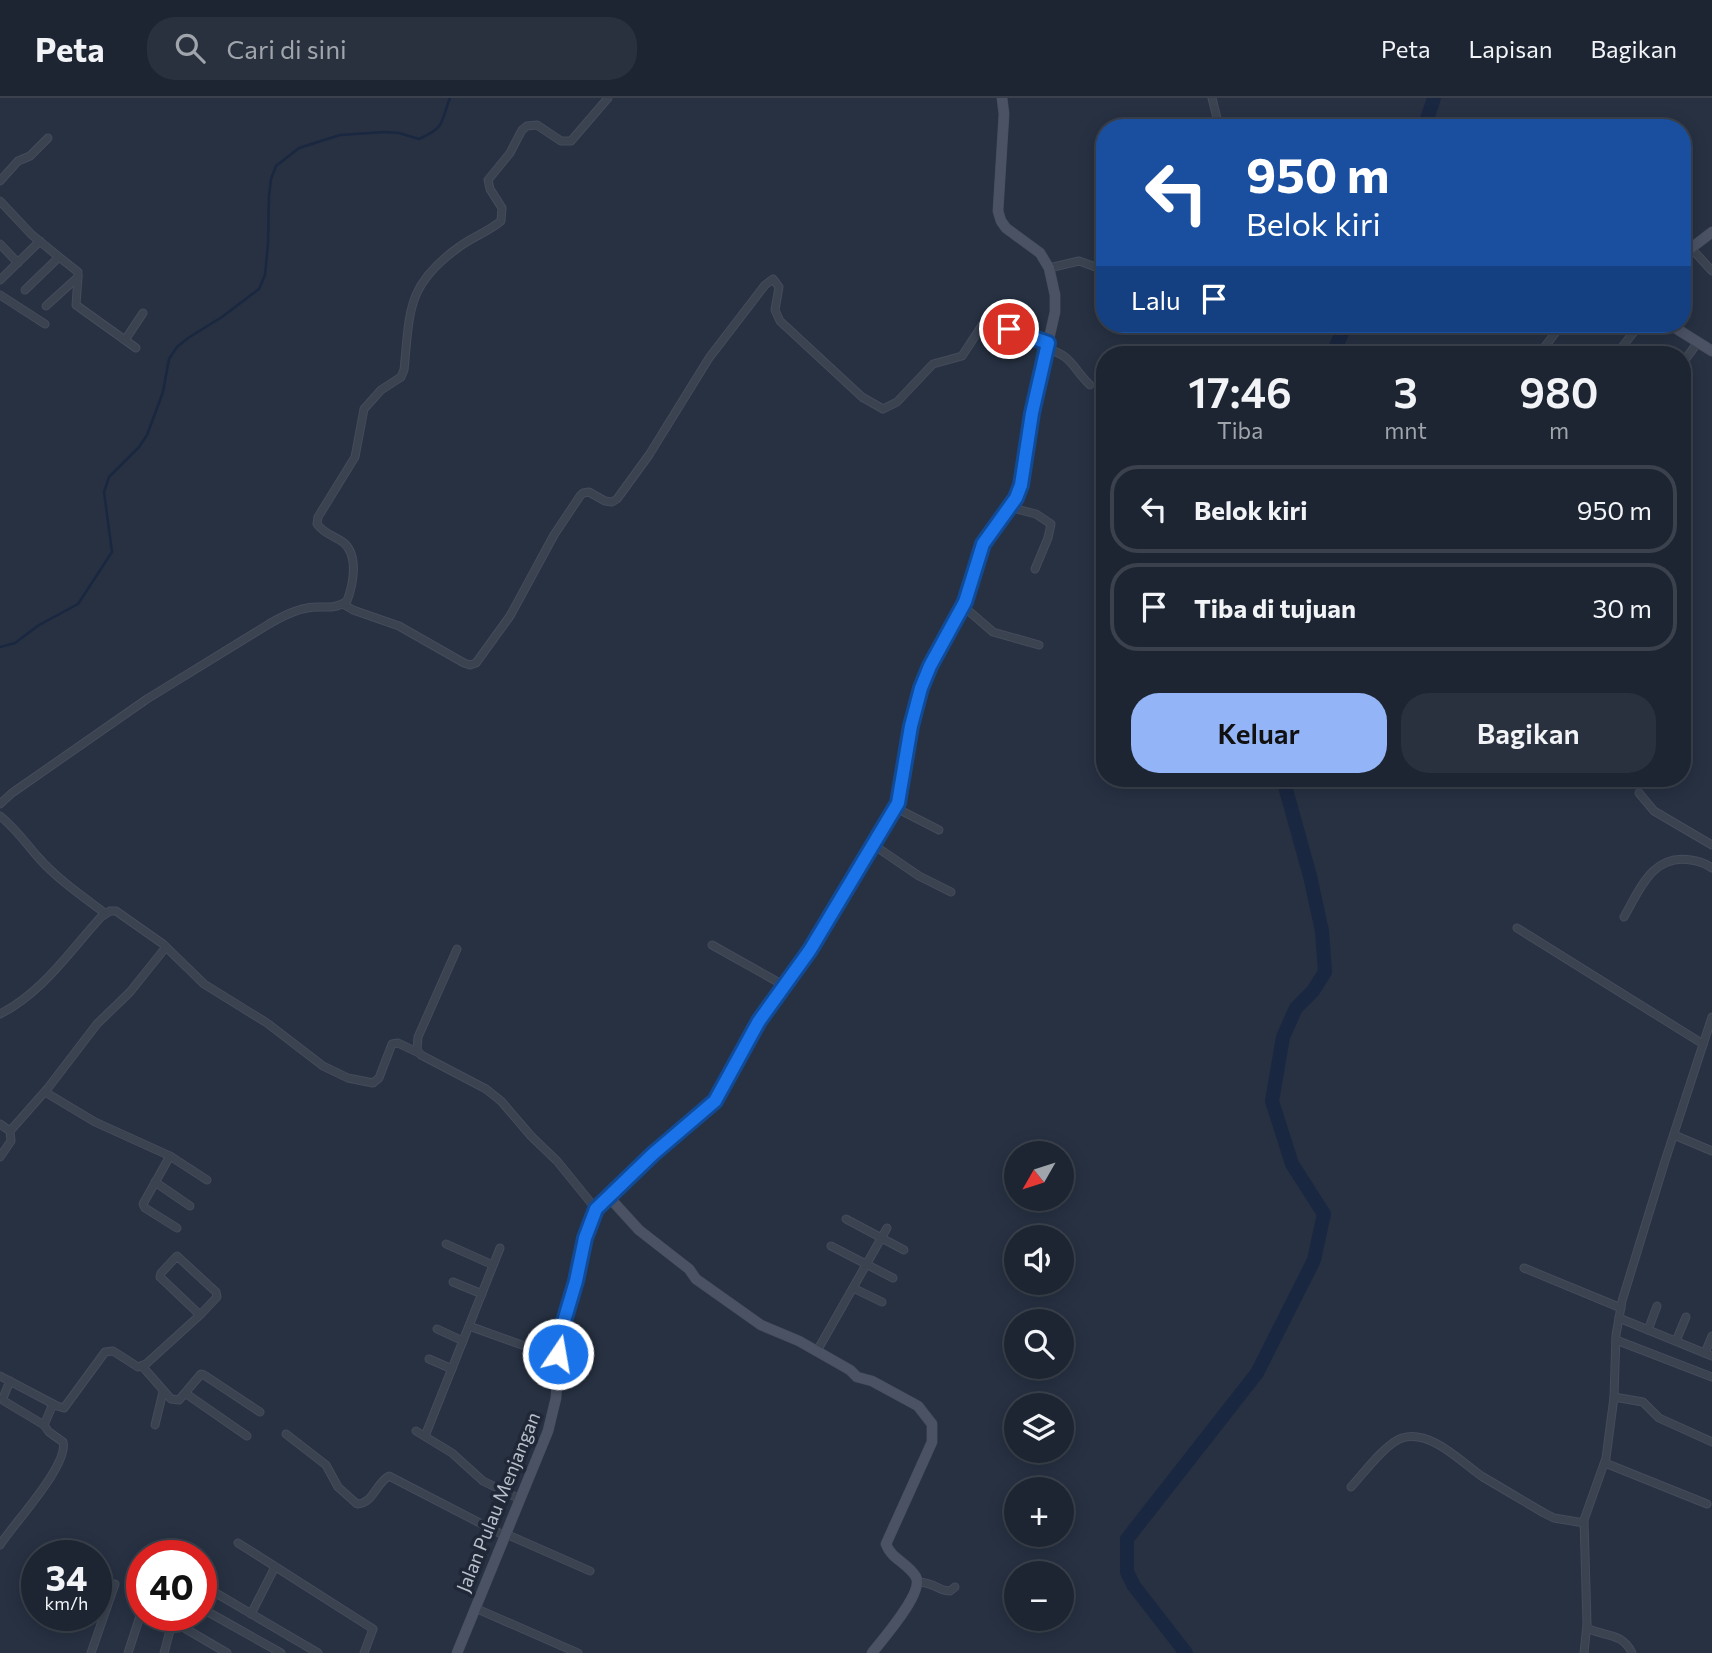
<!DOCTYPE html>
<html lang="id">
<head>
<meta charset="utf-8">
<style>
  body { margin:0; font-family:Commissioner,sans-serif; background:#2a313e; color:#f1f3f6; height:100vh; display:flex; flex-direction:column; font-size:26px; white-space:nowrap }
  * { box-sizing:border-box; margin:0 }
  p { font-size:23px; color:#a0a5ac }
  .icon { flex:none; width:38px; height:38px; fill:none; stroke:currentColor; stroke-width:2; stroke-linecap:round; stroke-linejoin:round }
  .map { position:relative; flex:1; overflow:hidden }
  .details { position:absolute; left:1096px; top:248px; width:595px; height:441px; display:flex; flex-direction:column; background:#1d2532; border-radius:28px; box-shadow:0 4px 18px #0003,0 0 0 2px #3b424d }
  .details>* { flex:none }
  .guide { position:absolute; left:1096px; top:21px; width:595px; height:214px; border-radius:28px; box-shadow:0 4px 18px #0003,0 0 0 2px #3b424d; background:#1a4fa0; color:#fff; overflow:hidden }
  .needle { width:46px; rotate:231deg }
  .buttons { position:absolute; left:1004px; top:1043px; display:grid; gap:14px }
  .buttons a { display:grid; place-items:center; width:70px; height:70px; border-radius:50%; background:#1d2532; box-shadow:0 4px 18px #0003,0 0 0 2px #3b424d; font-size:35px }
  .speed { position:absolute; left:21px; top:1442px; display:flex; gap:14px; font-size:35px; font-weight:700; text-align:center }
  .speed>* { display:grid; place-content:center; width:91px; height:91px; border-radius:50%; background:#1d2532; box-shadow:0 4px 18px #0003,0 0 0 2px #3b424d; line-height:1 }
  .speed small { font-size:18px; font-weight:400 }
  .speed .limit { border:10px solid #d22; background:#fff; color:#111 }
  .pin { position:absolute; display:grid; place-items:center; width:60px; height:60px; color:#fff; margin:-30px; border:4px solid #fff; border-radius:50%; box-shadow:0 2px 7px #0007 }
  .me { position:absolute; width:77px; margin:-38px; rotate:12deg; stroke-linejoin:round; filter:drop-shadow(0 0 5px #0008) }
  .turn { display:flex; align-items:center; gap:24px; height:147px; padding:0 35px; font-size:32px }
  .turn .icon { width:91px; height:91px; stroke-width:2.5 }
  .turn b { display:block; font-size:49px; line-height:60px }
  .then { display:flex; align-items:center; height:66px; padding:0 35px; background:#0003; gap:14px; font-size:26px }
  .eta { display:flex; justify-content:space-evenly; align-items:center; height:119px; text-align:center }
  .eta b { font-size:42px; font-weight:600; line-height:49px }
  .primary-button { display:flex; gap:14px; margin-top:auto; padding:14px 35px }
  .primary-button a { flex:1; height:80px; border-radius:28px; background:#93b4f6; color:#111; font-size:28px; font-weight:600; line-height:80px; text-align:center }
  .primary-button a+a { background:#2a313e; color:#f1f3f6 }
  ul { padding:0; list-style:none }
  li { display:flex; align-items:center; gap:21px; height:88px; margin:0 14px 10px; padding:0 21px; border:4px solid #3b424d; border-radius:28px }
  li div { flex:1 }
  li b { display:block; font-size:26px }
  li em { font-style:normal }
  header { display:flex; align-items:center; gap:42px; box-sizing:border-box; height:98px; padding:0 35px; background:#1d2532; border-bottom:2px solid #3b424d }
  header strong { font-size:33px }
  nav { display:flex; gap:38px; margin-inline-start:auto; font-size:24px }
  .search { width:490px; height:63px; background:#2a313e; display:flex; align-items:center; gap:18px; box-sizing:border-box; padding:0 24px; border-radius:28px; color:#a0a5ac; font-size:26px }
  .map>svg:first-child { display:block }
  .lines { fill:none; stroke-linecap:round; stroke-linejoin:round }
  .stream { stroke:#1a2740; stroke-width:2.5 }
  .river { stroke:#1a2740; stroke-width:14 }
  .street-casing { stroke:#454c5b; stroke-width:9 }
  .secondary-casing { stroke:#454c5b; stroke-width:11 }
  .street { stroke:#3b4351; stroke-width:7 }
  .secondary { stroke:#4a5264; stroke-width:10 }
  .route-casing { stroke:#114b97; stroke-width:18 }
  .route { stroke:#1a73e8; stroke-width:12 }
  .labels { text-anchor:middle; stroke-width:7; stroke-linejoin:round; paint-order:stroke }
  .street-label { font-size:19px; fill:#b8bfcb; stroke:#202837 }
</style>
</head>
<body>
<header>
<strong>Peta</strong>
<div class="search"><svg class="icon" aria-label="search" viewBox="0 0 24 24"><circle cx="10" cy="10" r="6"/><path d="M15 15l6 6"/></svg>Cari di sini</div>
<nav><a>Peta</a><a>Lapisan</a><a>Bagikan</a></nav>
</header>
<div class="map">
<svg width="1712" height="1555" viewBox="0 0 1712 1555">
  <rect width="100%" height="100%" fill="#273142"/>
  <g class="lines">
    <!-- stream -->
    <path class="stream" d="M0,549L15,545L39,527L78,506L112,454L104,394L109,379L139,349L147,337L163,294L169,261L177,249L188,240L222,219L259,191L265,177L268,145L269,98L271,81L276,68L299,50L340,37L385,34L399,35L419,41C446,29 440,25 450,0"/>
    <!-- river -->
    <g class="river">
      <polyline points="1424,30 1434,0"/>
      <polyline points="1332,257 1346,226"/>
      <polyline points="1186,1555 1134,1488 1127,1474 1127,1441 1257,1275 1314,1162 1324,1116 1292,1066 1272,1003 1283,939 1296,910 1313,893 1325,874 1322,833 1310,778 1283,681"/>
    </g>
    <!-- street casing -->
    <g class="street-casing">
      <g id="street">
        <polyline points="1212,0 1217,20 1216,30"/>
        <polyline points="0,83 18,63 30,58 48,40"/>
        <polyline points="0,103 32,137 59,159 25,192"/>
        <polyline points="0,146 18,165"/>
        <polyline points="1691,150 1712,173"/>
        <polyline points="1049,170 1079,163 1104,172"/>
        <polyline points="78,179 76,207 136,250"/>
        <polyline points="0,182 40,143"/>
        <polyline points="0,197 45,226"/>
        <polyline points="46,208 78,179 78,174 59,159"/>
        <polyline points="125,242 143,215"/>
        <path d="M1047,251C1072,257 1073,271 1090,287"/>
        <polyline points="1540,255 1562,226"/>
        <polyline points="1514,257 1525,252 1545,257"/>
        <polyline points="1616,257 1640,226"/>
        <polyline points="1682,266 1698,244"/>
        <polyline points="1009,409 1036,416 1051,426 1048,440 1035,471"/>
        <polyline points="343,506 353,512 399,528 464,565 470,567 476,565 510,518 554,437 580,398 583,395 589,394 605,403 612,404 617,401 649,357 709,260 765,187 773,181 779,189 775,212 780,223 862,299 883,311 897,304 933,266 962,258 983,226 989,224 995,226 1048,245"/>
        <polyline points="963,508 993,534 1039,547"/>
        <polyline points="1639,695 1654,713 1712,747"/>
        <path d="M0,706L12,695L147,601L269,526C281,519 294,512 307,510C322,507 334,513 347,503C353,487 359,458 344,445C335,438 324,436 317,426L318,419L355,359L364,311L381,292L401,279L404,272C410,213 406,187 459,149C472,139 488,134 501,123L502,110L490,91L488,82L510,55L522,32L527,28L537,27L561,43H571L608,0"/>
        <polyline points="896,710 939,732"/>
        <path d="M0,718C15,730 25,744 37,758C57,781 82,798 105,815"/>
        <polyline points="875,748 919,778 951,794"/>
        <path d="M1624,819C1640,791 1653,755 1691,762C1700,763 1705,765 1712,770"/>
        <polyline points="1517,830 1703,946"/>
        <polyline points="712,847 785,888"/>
        <polyline points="457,851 418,939 417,952 421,957 486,991 501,1003 531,1038 557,1063 596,1111"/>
        <path d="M0,916C43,894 69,854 101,819L110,813H116L163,846L204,886L267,925L323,968L348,980L373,985L379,980L392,946L398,945L419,955"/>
        <polyline points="45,994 95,1024 170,1058 143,1106 145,1110 177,1130"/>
        <polyline points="0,1026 10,1033"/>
        <polyline points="1674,1037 1712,1053"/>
        <polyline points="170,1058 207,1082"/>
        <polyline points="0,1059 11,1043 10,1033 48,990 97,926 130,894 166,849"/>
        <polyline points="155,1084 190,1108"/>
        <polyline points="846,1121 904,1152"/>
        <polyline points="446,1146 493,1167"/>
        <polyline points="831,1148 893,1180"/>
        <polyline points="1524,1170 1621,1210"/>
        <polyline points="453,1184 482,1196"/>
        <polyline points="853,1190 882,1204"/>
        <polyline points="1619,1220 1712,1258"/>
        <polyline points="469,1228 558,1260"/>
        <polyline points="437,1231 463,1243"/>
        <polyline points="1648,1232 1657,1208"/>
        <polyline points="1616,1242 1712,1279"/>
        <polyline points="1676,1243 1686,1219"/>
        <polyline points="817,1253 887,1130"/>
        <polyline points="1705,1255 1712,1238"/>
        <polyline points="429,1261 452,1271"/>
        <polyline points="142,1268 171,1301 179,1302 201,1276 204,1277 260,1314"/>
        <polyline points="0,1278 57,1308 64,1310 105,1254 113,1253 138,1269 146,1266 200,1217 160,1179 161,1175 177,1158 216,1194 217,1199 200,1217"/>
        <polyline points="10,1283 3,1300 4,1303 44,1327"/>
        <polyline points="185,1295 247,1338"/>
        <polyline points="1614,1299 1643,1304 1659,1320 1712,1344"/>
        <polyline points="155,1327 163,1294"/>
        <polyline points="416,1333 452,1355 483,1383 520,1401"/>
        <path d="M286,1336L326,1367L338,1389L357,1406C373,1406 376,1385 389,1378L505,1438"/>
        <polyline points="425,1338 500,1150"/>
        <polyline points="1605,1365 1707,1406"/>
        <path d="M1351,1389C1363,1376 1386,1345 1402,1340C1431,1331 1462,1365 1483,1379C1503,1391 1524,1403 1544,1415L1554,1420L1584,1425"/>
        <polyline points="506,1436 590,1473"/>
        <polyline points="238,1445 370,1529 373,1531 364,1555"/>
        <path d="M0,1447C14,1425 69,1367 63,1344L49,1334L44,1327L53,1306"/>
        <path d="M917,1484C935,1484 938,1493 950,1493L955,1489"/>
        <polyline points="201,1499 206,1492 209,1491 318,1555"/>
        <polyline points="201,1510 281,1555"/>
        <polyline points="475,1510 578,1555"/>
        <polyline points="251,1516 275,1469"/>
        <polyline points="192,1517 186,1531 227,1555"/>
        <path d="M1587,1530C1605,1539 1622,1534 1632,1555"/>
        <polyline points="91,1555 115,1486"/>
        <polyline points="128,1555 142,1512"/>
        <polyline points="164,1555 171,1529"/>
        <polyline points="1584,1555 1587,1526 1584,1422 1606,1360 1614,1299 1616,1237 1622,1203 1665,1063 1712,919"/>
      </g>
    </g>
    <!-- secondary casing -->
    <g class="secondary-casing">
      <g id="secondary">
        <polyline points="1682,157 1712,134"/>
        <polyline points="1669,226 1712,253"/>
        <path d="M608,1098L639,1132L689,1171L696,1181L761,1227L799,1243L850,1272L857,1279L872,1283L918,1308L932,1326V1344L886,1446C891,1461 908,1465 916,1479C924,1495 882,1542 872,1555"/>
        <polyline points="457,1555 548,1333 556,1300 559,1240 591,1121 608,1098 715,1003 759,923 810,852 882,735 901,695 906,652 921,590 930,568 965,504 988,437 1018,395 1023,376 1032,315 1055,214 1055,197 1049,170 1040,155 1006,130 1001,123 998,113 1004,16 1002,0"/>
      </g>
    </g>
    <!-- street -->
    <use href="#street" class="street"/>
    <!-- secondary -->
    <use href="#secondary" class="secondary"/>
  </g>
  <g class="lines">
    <!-- route casing -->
    <g class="route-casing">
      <polyline id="route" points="558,1256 559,1240 576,1183 585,1140 596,1111 653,1056 715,1003 759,923 810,852 898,705 911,628 921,590 930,568 965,504 983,446 1016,400 1021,387 1032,315 1048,245 1009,231"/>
    </g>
    <!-- route -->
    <use href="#route" class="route"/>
  </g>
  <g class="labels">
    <!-- street labels -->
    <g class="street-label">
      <text transform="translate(498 1404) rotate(-68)" y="7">Jalan Pulau Menjangan</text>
    </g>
  </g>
</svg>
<div class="buttons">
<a><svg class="needle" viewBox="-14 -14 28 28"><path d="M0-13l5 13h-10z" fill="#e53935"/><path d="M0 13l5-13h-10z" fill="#a0a5ac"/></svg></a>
<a><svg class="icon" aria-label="sound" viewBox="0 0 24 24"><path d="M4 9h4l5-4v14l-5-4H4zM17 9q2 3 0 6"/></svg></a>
<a><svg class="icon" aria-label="search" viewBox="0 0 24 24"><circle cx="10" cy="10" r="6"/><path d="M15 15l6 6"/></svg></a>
<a><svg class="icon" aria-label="layers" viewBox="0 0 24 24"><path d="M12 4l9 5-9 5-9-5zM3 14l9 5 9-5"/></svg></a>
<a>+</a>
<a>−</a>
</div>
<div class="speed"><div>34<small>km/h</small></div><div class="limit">40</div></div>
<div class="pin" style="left:1009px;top:231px;background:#d93025"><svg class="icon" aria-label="arrive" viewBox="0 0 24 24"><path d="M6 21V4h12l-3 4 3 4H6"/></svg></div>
<svg class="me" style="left:558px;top:1256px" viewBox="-20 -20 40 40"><circle r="17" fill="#1a73e8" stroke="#fff" stroke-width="3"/><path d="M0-11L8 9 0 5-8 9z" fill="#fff"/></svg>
<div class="guide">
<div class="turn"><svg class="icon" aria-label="left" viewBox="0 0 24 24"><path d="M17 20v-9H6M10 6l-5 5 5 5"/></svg><div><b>950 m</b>Belok kiri</div></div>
<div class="then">Lalu<svg class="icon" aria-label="arrive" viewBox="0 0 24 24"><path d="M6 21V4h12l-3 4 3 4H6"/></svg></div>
</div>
<section class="details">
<div class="eta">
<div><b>17:46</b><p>Tiba</p></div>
<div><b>3</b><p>mnt</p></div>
<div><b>980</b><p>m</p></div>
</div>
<ul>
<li><svg class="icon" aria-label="left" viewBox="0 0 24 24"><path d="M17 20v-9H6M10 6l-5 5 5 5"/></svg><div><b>Belok kiri</b></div><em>950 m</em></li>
<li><svg class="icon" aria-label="arrive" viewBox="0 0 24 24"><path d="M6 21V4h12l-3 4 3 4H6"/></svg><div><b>Tiba di tujuan</b></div><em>30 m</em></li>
</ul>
<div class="primary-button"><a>Keluar</a><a>Bagikan</a></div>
</section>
</div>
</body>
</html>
